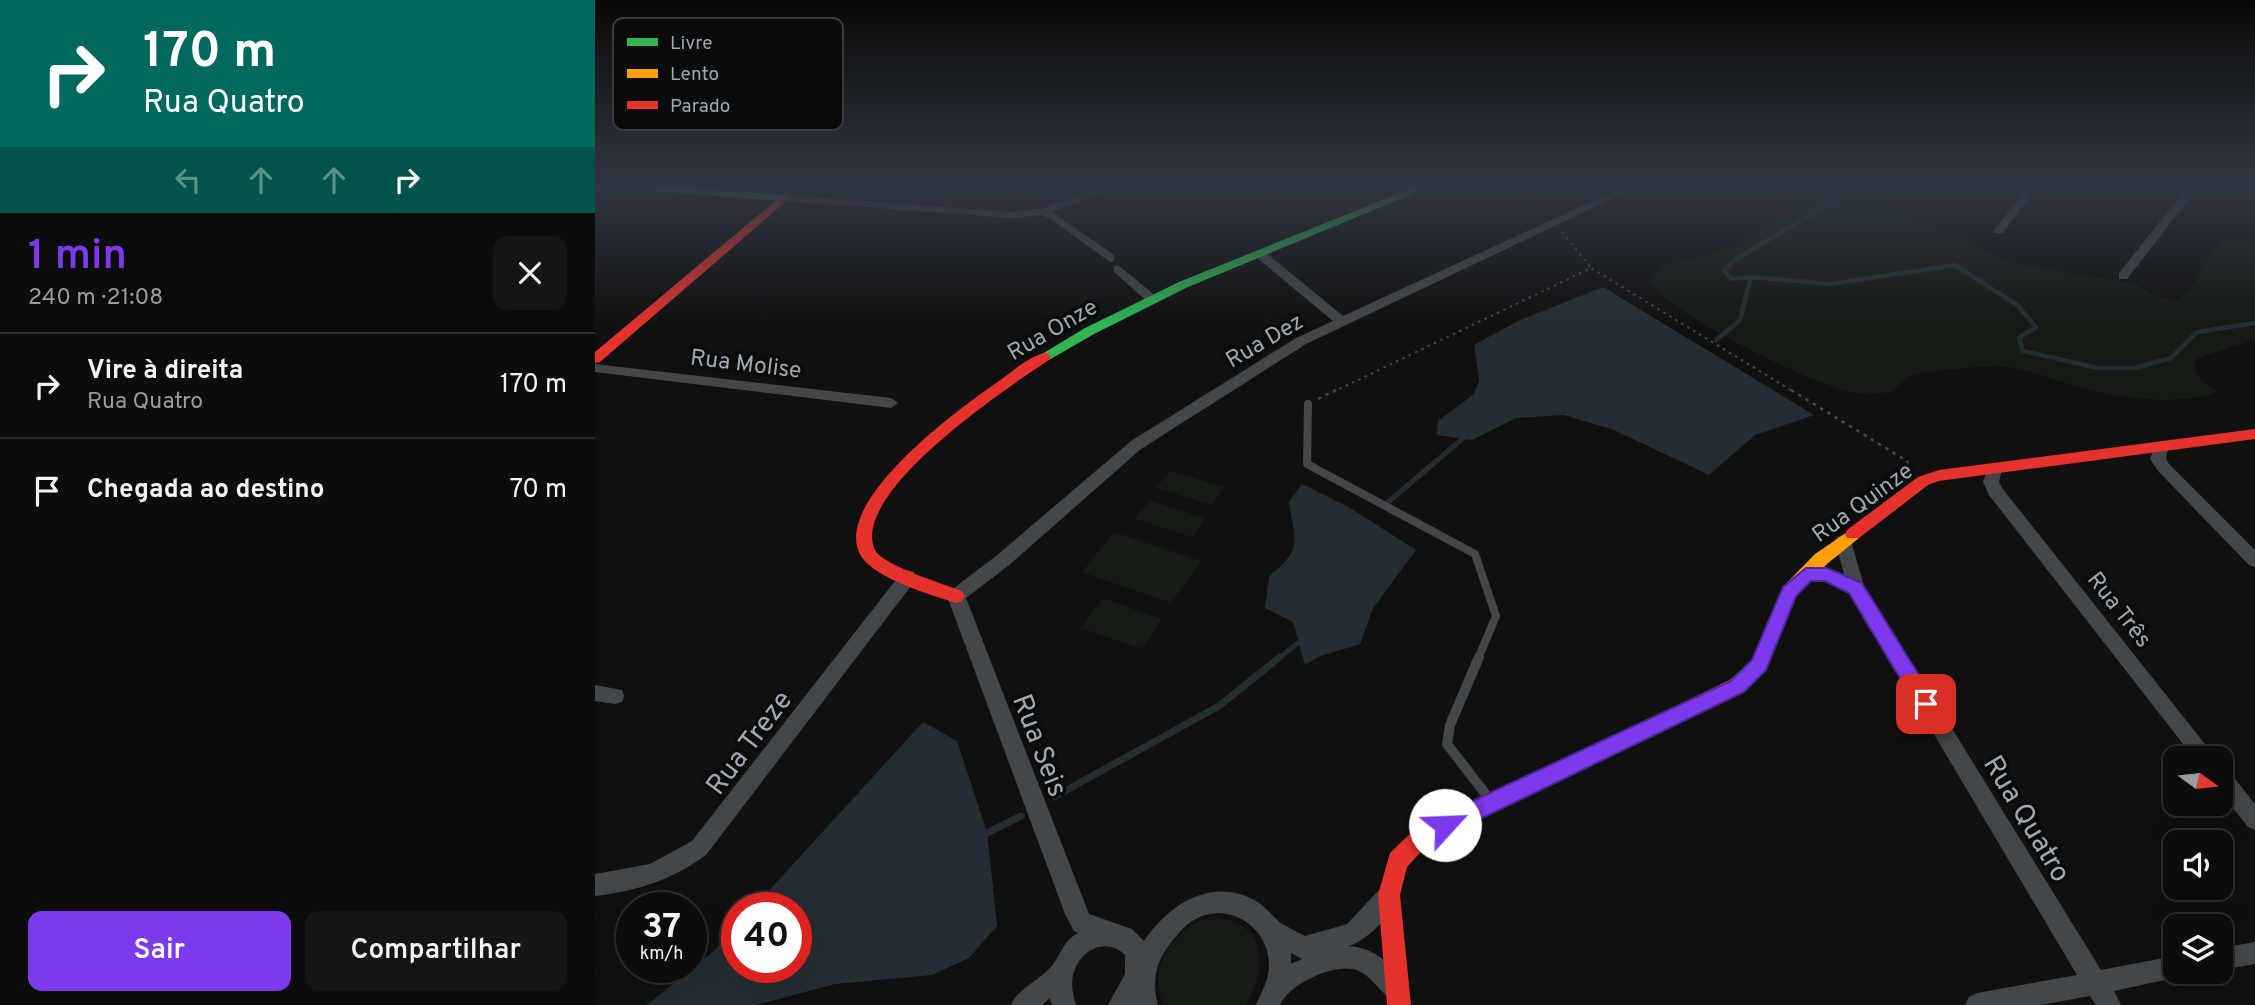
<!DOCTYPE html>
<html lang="pt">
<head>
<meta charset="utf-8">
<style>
  body { margin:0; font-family:Overpass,sans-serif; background:#151515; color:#f1f3f6; height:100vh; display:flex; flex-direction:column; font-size:26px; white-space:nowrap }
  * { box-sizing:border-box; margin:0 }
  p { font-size:23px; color:#9a9b9d }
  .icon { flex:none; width:38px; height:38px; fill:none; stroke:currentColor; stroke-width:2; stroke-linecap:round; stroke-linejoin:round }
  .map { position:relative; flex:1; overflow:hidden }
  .details { display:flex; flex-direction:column; background:#0c0c0c; width:595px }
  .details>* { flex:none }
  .hud { background:#00695c; color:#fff; overflow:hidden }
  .needle { width:46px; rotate:105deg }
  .tools { position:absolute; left:1568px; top:746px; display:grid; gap:14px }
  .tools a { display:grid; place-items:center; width:70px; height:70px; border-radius:14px; background:#0c0c0c; box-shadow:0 7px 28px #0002,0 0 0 2px #2c2c2d; font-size:35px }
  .speed { position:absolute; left:21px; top:892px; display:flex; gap:14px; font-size:35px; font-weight:700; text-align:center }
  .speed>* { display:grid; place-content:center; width:91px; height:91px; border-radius:50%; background:#0c0c0c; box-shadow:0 7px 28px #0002,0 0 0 2px #2c2c2d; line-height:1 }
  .speed small { font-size:18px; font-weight:400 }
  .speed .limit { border:10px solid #d22; background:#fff; color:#111 }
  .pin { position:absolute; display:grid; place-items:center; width:60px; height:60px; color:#fff; margin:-30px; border-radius:14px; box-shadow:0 4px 10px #0006 }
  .me { position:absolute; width:77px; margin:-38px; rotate:65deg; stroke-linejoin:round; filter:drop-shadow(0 0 5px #0008) }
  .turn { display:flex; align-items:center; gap:24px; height:147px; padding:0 28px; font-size:32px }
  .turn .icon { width:91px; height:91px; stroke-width:2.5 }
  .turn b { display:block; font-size:49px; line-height:60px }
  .lanes { display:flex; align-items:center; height:66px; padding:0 28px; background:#0003; justify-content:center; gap:35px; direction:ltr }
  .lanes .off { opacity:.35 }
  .round { display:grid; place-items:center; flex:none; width:74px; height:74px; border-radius:14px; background:#151515 }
  .overview { display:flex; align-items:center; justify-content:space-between; height:119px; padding:0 28px }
  h1 { font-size:42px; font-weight:600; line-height:52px; color:#7c3aed }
  .action { display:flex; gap:14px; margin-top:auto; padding:14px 28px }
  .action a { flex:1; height:80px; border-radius:14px; background:#7c3aed; color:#fff; font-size:28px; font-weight:600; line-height:80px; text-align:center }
  .action a+a { background:#151515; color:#f1f3f6 }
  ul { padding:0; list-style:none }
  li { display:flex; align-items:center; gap:21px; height:105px; padding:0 28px; border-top:2px solid #2c2c2d }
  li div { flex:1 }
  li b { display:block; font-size:26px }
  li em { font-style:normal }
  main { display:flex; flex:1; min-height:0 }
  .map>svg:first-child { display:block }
  .green { fill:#151a15 }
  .water { fill:#242e32 }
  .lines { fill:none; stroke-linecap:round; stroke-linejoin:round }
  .stream-far2 { stroke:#242e32; stroke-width:4.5 }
  .stream-far1 { stroke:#242e32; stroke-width:5 }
  .stream { stroke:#242e32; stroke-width:7 }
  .path-far1 { stroke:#46474b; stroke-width:2; stroke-dasharray:2.5 4.5; stroke-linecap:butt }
  .path { stroke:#46474b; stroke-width:2.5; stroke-dasharray:3.5 5; stroke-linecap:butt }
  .lane-far1 { stroke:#444749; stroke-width:8 }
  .lane { stroke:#444749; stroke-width:10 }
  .street { fill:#444749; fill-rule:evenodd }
  .fast { fill:#30b455; fill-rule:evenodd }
  .slow { fill:#ff9f0a; fill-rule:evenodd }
  .jam { fill:#e5322d; fill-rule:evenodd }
  .route { fill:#7c3aed; stroke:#51269a; stroke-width:2 }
  .labels { text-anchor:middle; stroke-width:7; stroke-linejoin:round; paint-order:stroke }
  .street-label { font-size:23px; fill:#a0a9b2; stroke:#0a0b0c }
  .near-street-label { font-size:28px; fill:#a0a9b2; stroke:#0a0b0c }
  .key { fill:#0a0b0c; stroke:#373a3e; stroke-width:2 }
  .key-label { font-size:19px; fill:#a0a9b2 }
</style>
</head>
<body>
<main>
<section class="details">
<div class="hud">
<div class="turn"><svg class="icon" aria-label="right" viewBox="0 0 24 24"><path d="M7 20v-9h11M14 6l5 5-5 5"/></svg><div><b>170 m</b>Rua Quatro</div></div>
<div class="lanes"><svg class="icon off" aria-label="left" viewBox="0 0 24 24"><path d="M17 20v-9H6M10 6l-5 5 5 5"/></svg><svg class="icon off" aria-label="ahead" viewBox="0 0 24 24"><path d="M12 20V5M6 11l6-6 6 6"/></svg><svg class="icon off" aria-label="ahead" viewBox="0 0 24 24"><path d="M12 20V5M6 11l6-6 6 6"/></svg><svg class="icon" aria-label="right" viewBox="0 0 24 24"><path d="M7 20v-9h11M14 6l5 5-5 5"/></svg></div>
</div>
<div class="overview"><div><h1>1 min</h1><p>240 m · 21:08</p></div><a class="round"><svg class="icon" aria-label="close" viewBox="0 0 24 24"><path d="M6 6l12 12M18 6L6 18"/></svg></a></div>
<ul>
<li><svg class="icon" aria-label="right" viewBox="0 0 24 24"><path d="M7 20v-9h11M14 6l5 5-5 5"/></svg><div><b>Vire à direita</b><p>Rua Quatro</p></div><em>170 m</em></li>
<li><svg class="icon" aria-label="arrive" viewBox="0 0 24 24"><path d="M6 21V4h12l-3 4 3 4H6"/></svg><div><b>Chegada ao destino</b></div><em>70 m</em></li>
</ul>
<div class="action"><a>Sair</a><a>Compartilhar</a></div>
</section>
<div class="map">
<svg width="1660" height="1005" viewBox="0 0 1660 1005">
  <rect width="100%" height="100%" fill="#101010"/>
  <!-- green -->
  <g class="green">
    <path d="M1221,186H1272L1285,194L1298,211L1320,225L1364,234L1410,262L1540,284L1558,295L1580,301C1608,288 1608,248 1632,240C1639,238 1652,241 1660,242V340L1603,358L1599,363L1602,373L1609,383L1623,391C1585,408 1515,397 1476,385C1453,378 1430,368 1405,366C1392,366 1325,371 1315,376C1305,381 1302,391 1289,393C1277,395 1263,394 1252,391C1211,381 1076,315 1054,281C1066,261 1093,262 1112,256C1149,245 1190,216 1219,191Z"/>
    <polygon points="575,471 630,487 617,505 561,488"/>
    <polygon points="555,501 611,518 597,537 540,519"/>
    <polygon points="519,532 606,561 576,603 487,572"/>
    <polygon points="508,598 567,619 546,649 486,628"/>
    <path d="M618,917C672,922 673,966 651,1005H569C549,966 581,926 618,917Z"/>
  </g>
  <!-- water -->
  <g class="water">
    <polygon points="1008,287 1219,415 1160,435 1114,475 1019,430 969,415 921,418 877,440 842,435 843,421 879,394 884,381 879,345 923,321"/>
    <path d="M707,484L755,508L821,550L778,608L765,644L723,657L710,665L698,622L670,608L674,576C708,550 700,541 694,502Z"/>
    <polygon points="328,722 362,741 392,832 402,926 374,958 337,975 240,984 161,1005 52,1005 121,949 142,926 142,968 201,968 201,908 158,908"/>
  </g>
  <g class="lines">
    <!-- stream-far2 -->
    <g class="stream-far2">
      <polyline points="1242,186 1244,189 1237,202 1141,259 1129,270 1137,279 1156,277 1236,284 1360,265 1422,305 1441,327 1424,338 1428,351 1503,368 1540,368 1576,358 1602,332 1660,323"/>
      <polyline points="1121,340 1145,320 1156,277"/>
    </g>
    <!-- stream-far1 -->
    <g class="stream-far1">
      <polyline points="792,503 872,435"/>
      <polyline points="683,659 707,640"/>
    </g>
    <!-- stream -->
    <g class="stream">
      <polyline points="459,797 624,706 685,657"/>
      <polyline points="388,835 426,816"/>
    </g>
    <!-- path-far1 -->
    <g class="path-far1">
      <polyline points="967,232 996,268"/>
      <polyline points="738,392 996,268 1199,392"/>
    </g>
    <!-- path -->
    <g class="path">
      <polyline points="1196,390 1312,461 1314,470"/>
      <polyline points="723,399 741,390"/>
    </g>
    <!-- lane-far1 -->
    <polyline class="lane-far1" points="713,404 712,464 880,554 901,616 883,659"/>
    <!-- lane -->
    <polyline class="lane" points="884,657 855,725 852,744 896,801"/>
    <!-- street -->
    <g class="street">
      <polygon points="510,186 525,186 457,212 519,255 519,261 515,262 456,219 446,215 417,218 190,201 185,198 190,195 417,212 445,209"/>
      <path d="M1030,186H1044L711,344L546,449L413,566L371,598L494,914L537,929L549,941C574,904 617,876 661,901C671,907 678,917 686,923C694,928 702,932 710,936L752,924L785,889L793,886L801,889L804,897C796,915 773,940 754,946C778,947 803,967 812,989L808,997L800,1001C786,995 780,980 766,972C745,959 693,984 685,1005H661C665,995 671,985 673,975C681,937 644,903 607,916C592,922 584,932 575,944C560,962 557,983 563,1005H513L530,974V955C512,937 486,949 479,972C475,984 478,994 481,1005H457L455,998L447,1005H416C424,987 444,981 456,967C466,955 468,941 483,933L479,931L470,914L352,596L355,591L401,556L536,441L701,338L738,321L661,257V251H669L748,316ZM696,953L707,959L696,964Z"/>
      <polygon points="1433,186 1443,186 1408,233 1400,233 1398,231"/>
      <polygon points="1593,186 1604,186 1532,279 1524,279 1524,273"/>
      <polygon points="523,265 562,297 562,303 554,303 519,272 519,266"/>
      <polygon points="0,364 296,398 303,403 296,408 0,372"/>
      <polygon points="1566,442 1573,447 1571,459 1574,464 1660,550 1660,567 1654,565 1564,472 1555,459 1561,443"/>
      <polygon points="1399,464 1407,469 1404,482 1407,488 1621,758 1599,758 1394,495 1388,482 1394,465"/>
      <path d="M1248,535L1254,537L1256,541L1269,586L1506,970L1580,956V971H1590L1588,976L1519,991L1526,1005H1501L1495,996L1445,1005H1370L1374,997L1382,993L1482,975L1255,593L1230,581L1205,579L1203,574L1205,569C1220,564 1235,568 1249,574L1240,541L1242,537Z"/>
      <path d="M313,570L319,572L321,577L319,582L111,855C77,880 42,891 0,896V874L55,864L97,841L307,572Z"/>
      <polygon points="0,685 27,690 29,696 27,702 20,704 0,701"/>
      <polygon points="1626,768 1633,770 1660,804 1660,830 1653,827 1626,793"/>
      <polygon points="1660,942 1660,964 1626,970 1626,948"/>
    </g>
    <!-- fast -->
    <g class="fast">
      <polygon points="25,186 72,186 190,195 195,198 190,201 30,189"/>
      <polygon points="822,186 837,186 593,287 499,334 454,360 449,361 442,357 490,328 584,282"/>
    </g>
    <!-- slow -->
    <polygon class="slow" points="1258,528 1264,530 1266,534 1264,538 1232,564 1201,596 1170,671 1149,692 1020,754 1013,757 1006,754 1003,748 1006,742 1135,680 1157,660 1188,587 1220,554"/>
    <!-- jam -->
    <g class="jam">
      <polygon points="186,196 195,198 5,362 0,363 0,352"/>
      <path d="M449,353L454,354L456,357L454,360C413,387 254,493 280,550C287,565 351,585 367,591L370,596L367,601L361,603C336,595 279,578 266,556C234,503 366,407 404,381C417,372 433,357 449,353Z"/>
      <polygon points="1660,429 1660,439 1344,481 1333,485 1264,538 1252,538 1250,534 1252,530 1323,477 1344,470"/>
      <polygon points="1013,739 1020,742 1023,748 1020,754 834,843 812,867 805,895 816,1005 792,1005 783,895 795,853 820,829"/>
    </g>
  </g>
  <!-- sky -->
  <linearGradient id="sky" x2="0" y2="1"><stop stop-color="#090909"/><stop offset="0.57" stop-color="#313742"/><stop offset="1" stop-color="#313742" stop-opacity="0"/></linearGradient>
  <rect width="1660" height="327" fill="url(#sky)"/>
  <!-- route -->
  <polygon class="route" points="1211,568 1232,568 1267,583 1338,698 1341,704 1338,710 1331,712 1324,710 1254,593 1230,581 1216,581 1201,596 1171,670 1149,692 858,832 850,835 843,832 840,825 843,817 1136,681 1157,660 1188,587"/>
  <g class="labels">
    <!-- street labels -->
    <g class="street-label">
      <text transform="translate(457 329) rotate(-30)" y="8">Rua Onze</text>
      <text transform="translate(669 340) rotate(-30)" y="8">Rua Dez</text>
      <text transform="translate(151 363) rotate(7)" y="8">Rua Molise</text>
      <text transform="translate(1267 502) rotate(-36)" y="8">Rua Quinze</text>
      <text transform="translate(1525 609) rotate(52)" y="8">Rua Três</text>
    </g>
    <!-- near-street labels -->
    <g class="near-street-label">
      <text transform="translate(153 742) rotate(-53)" y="10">Rua Treze</text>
      <text transform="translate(446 745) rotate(69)" y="10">Rua Seis</text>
      <text transform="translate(1433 818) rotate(59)" y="10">Rua Quatro</text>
    </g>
  </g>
  <!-- legend -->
  <rect x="18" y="18" width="230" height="112" rx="10" class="key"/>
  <rect x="32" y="38" width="31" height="8" fill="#30b455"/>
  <rect x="32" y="69" width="31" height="9" fill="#ff9f0a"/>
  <rect x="32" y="101" width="31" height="8" fill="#e5322d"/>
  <g class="key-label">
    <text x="75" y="49">Livre</text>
    <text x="75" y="80">Lento</text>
    <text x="75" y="112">Parado</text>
  </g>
</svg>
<div class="tools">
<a><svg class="needle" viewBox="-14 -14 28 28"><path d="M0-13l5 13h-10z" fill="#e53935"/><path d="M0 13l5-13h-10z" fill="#9a9b9d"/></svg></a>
<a><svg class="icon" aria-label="sound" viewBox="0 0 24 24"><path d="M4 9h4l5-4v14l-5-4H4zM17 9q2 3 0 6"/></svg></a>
<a><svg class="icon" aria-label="layers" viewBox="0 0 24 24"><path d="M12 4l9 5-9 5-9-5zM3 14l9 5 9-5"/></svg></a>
</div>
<div class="speed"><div>37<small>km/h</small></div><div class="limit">40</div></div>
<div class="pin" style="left:1331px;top:704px;background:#d93025"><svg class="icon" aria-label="arrive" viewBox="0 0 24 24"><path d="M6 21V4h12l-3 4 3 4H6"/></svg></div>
<svg class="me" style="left:850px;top:825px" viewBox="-20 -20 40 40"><circle r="19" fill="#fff"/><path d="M0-13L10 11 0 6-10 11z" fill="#7c3aed"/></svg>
</div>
</main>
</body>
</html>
